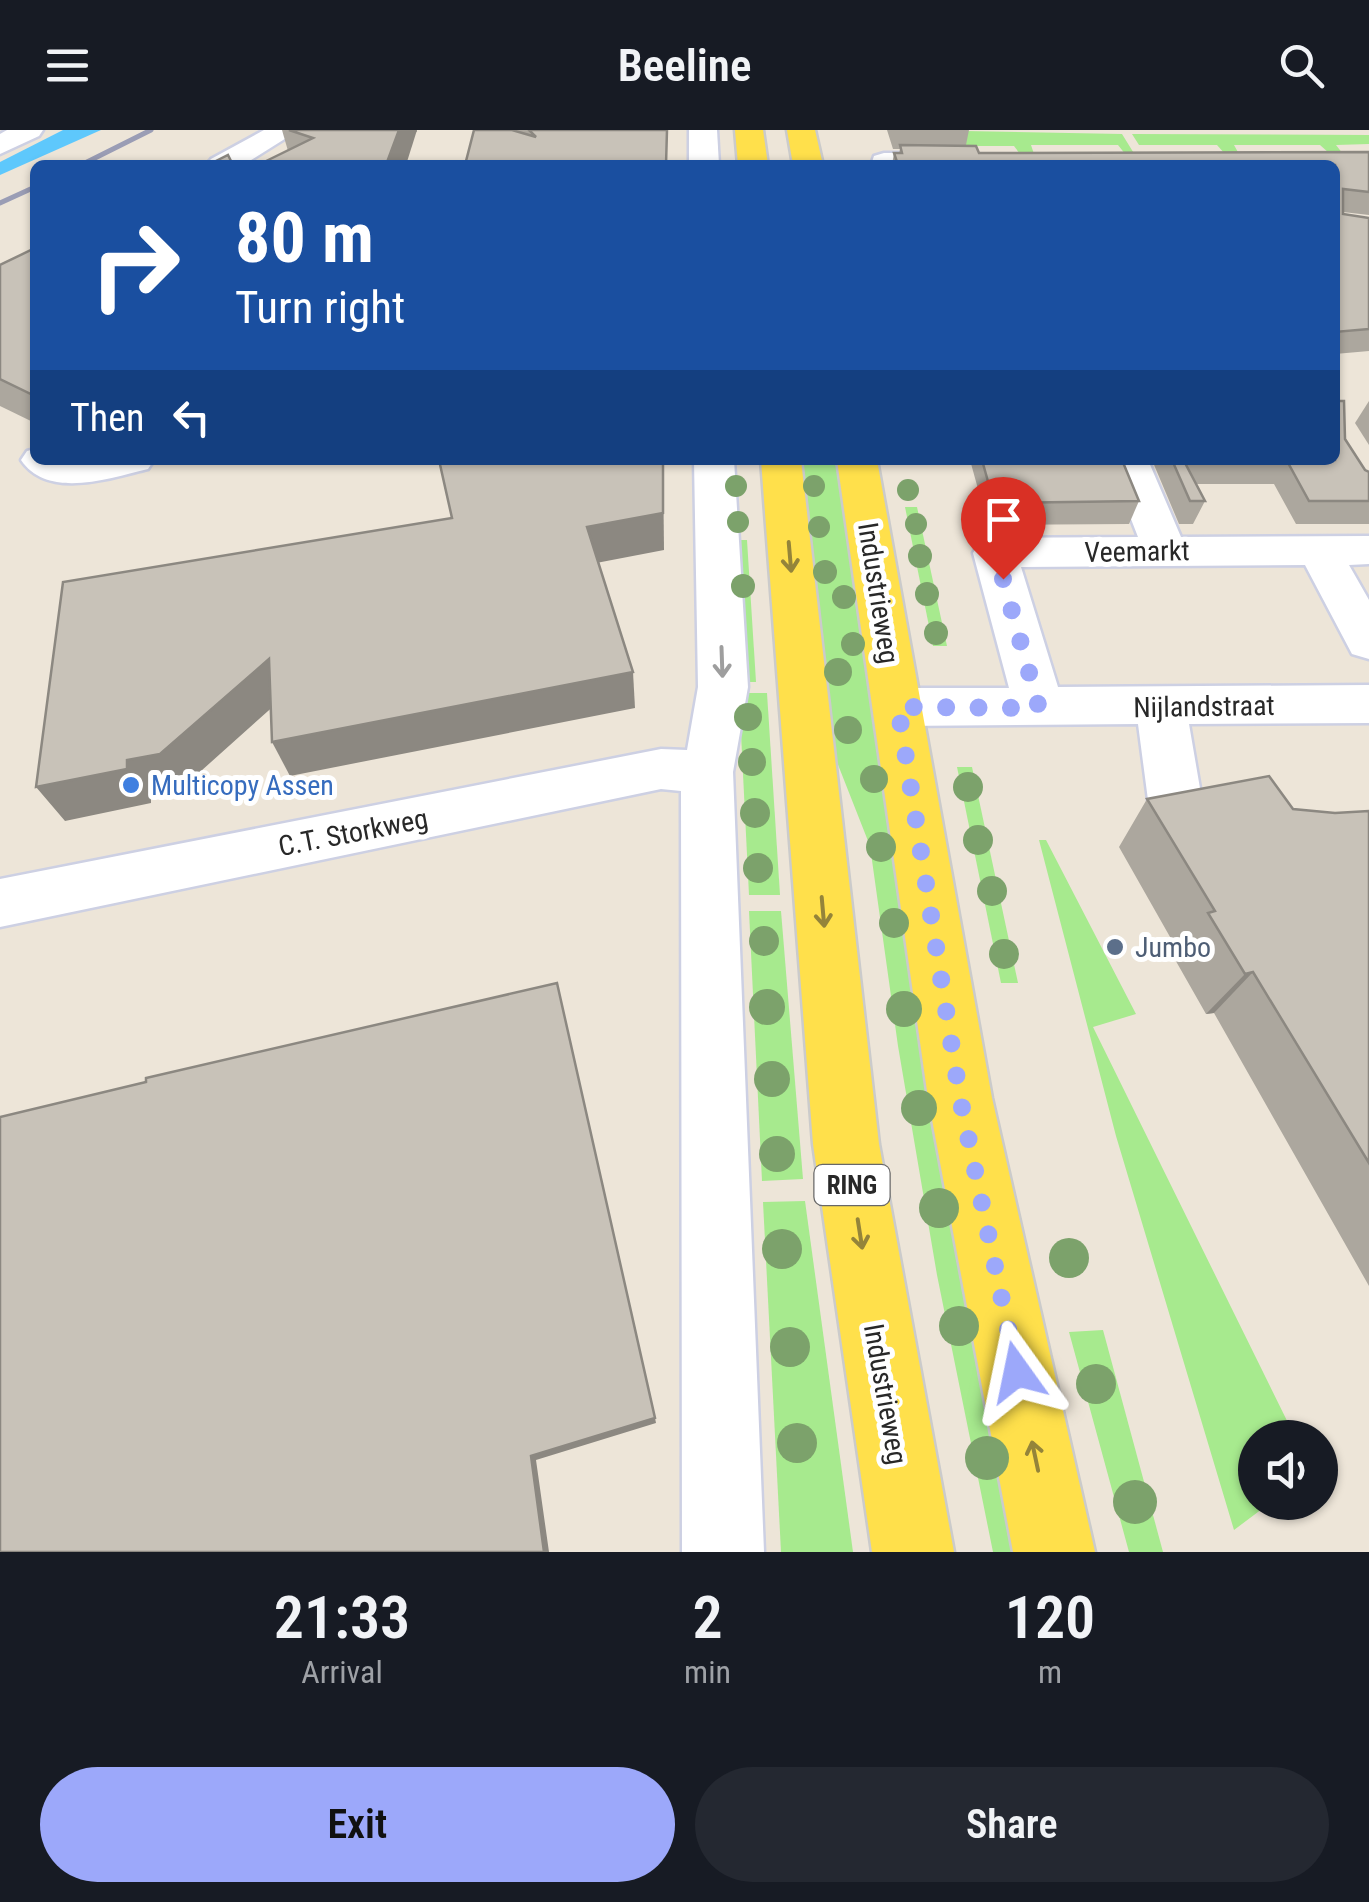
<!DOCTYPE html>
<html lang="en">
<head>
<meta charset="utf-8">
<style>
  body { margin:0; font-family:"Roboto Condensed",sans-serif; background:#242831; color:#f1f3f6; height:100vh; display:flex; flex-direction:column; font-size:38px; white-space:nowrap }
  * { box-sizing:border-box; margin:0 }
  p { font-size:32px; color:#9ea1a6 }
  .icon { flex:none; width:55px; height:55px; fill:none; stroke:currentColor; stroke-width:2; stroke-linecap:round; stroke-linejoin:round }
  .map { position:relative; height:1422px; overflow:hidden }
  .side { display:flex; flex-direction:column; background:#171b24; flex:1 }
  .side>* { flex:none }
  .top-card { position:absolute; left:30px; top:30px; width:1310px; height:305px; border-radius:15px; box-shadow:0 2px 8px #0004; background:#1a4fa0; color:#fff; overflow:hidden }
  .buttons { position:absolute; left:1238px; top:1290px; display:grid; gap:20px }
  .buttons a { display:grid; place-items:center; width:100px; height:100px; border-radius:50%; background:#171b24; box-shadow:0 2px 8px #0004; font-size:50px }
  .pin { position:absolute; display:grid; place-items:center; width:85px; height:85px; color:#fff; margin:-102px -42px; border-radius:50% 50% 50% 0; rotate:-45deg; box-shadow:0 0 10px #0007 }
  .pin .icon { rotate:45deg }
  .me { position:absolute; width:110px; margin:-55px; rotate:348deg; stroke-linejoin:round; filter:drop-shadow(0 0 8px #0008) }
  .turn { display:flex; align-items:center; gap:35px; height:210px; padding:0 40px; font-size:45px }
  .turn .icon { width:130px; height:130px; stroke-width:2.5 }
  .turn b { display:block; font-size:70px; line-height:85px }
  .then { display:flex; align-items:center; height:95px; padding:0 40px; background:#0003; gap:20px; font-size:38px }
  .eta { display:flex; justify-content:space-evenly; align-items:center; height:170px; text-align:center }
  .eta b { font-size:60px; font-weight:600; line-height:70px }
  .cta { display:flex; gap:20px; margin-top:auto; padding:20px 40px }
  .cta a { flex:1; height:115px; border-radius:60px; background:#9ca8fa; color:#111; font-size:40px; font-weight:600; line-height:115px; text-align:center }
  .cta a+a { background:#242831; color:#f1f3f6 }
  header { display:flex; justify-content:space-between; align-items:center; height:130px; padding:0 40px; background:#171b24; font-size:45px; font-weight:600 }
  .map>svg:first-child { display:block }
  .green { fill:#a7ea8e }
  .water { fill:#5ec8fc }
  .lines { fill:none; stroke-linecap:round; stroke-linejoin:round }
  .minor-casing { stroke:#cdd0e3; stroke-width:5 }
  .major-casing { stroke:#cbcbcb; stroke-width:5 }
  .minor { fill:#fff; fill-rule:evenodd }
  .major { fill:#ffe04b; fill-rule:evenodd }
  .rail { stroke:#9a9db5; stroke-width:5 }
  .tree { fill:#7ca26b }
  .wall { fill:#aca79e }
  .shaded-wall { fill:#8c8881 }
  .building { fill:#c8c2b8; stroke:#8c8881; stroke-width:2.5 }
  .oneway { stroke:#94843a }
  .oneway2 { stroke:#9e9e9e }
  .route { stroke:#9ca8fa; stroke-width:18; stroke-dasharray:0 32.4 }
  .shop-dot { fill:#3f7fe0; stroke:#fff; stroke-width:4 }
  .service-dot { fill:#5c6f8a; stroke:#fff; stroke-width:4 }
  .labels { text-anchor:middle; stroke-width:10; stroke-linejoin:round; paint-order:stroke }
  .shield { fill:#fff; stroke:#686868; stroke-width:2.5 }
  .shield-label { font-size:25px; font-weight:bold; fill:#282828 }
  .street-label { font-size:28px; fill:#282828; stroke:#fff }
  .shop-label { font-size:28px; fill:#366cbe; stroke:#fff; text-anchor:start }
  .service-label { font-size:28px; fill:#4e5e75; stroke:#fff; text-anchor:start }
</style>
</head>
<body>
<header><svg class="icon" aria-label="menu" viewBox="0 0 24 24"><path d="M4 6h16M4 12h16M4 18h16"/></svg>Beeline<svg class="icon" aria-label="search" viewBox="0 0 24 24"><circle cx="10" cy="10" r="6"/><path d="M15 15l6 6"/></svg></header>
<div class="map">
<svg width="1369" height="1422" viewBox="0 0 1369 1422">
  <rect width="100%" height="100%" fill="#ede5d8"/>
  <!-- green -->
  <g class="green">
    <polygon points="911,0 1122,4 1135,25 1126,25 1118,15 1031,15 1034,24 1020,24 1014,16 960,16"/>
    <polygon points="1132,4 1369,5 1369,14 1336,15 1343,24 1329,23 1320,15 1234,15 1239,24 1225,24 1217,15 1139,15"/>
    <polygon points="799,330 837,330 1027,1422 993,1422 937,1145 898,916 870,716 833,622"/>
    <polygon points="905,377 917,377 947,516 933,516"/>
    <polygon points="732,410 747,410 756,552 739,552"/>
    <polygon points="739,563 767,563 780,765 749,765"/>
    <polygon points="957,637 972,637 1018,853 1001,853"/>
    <polygon points="1039,710 1046,710 1136,884 1093,897 1295,1307 1255,1308 1255,1372 1270,1373 1234,1400 1116,1006"/>
    <polygon points="749,781 781,781 803,1049 762,1051"/>
    <polygon points="805,1071 853,1422 781,1422 763,1072"/>
    <polygon points="1103,1200 1163,1422 1129,1422 1069,1202"/>
  </g>
  <!-- water -->
  <polygon class="water" points="63,0 101,0 0,45 0,32"/>
  <g class="lines">
    <!-- minor casing -->
    <g class="minor-casing">
      <g id="minor">
        <polygon points="7,0 43,0 39,6 0,24 0,4"/>
        <polygon points="264,0 299,0 243,35 206,35 211,29"/>
        <polygon points="689,0 717,0 719,35 689,35"/>
        <polygon points="884,23 966,23 976,26 981,32 871,35 874,26"/>
        <path d="M35,319V330H154L148,339C110,348 48,370 21,330L27,321Z"/>
        <polygon points="694,330 734,330 748,557 733,642 764,1422 682,1422 681,661 661,659 0,797 0,749 661,619 687,620 698,557"/>
        <polygon points="1108,330 1148,330 1181,407 1369,406 1369,434 1349,435 1369,470 1369,529 1352,524 1305,435 1021,437 1058,557 1369,555 1369,593 1189,594 1202,670 1194,685 1175,691 1156,685 1148,670 1138,594 898,596 880,590 873,577 880,564 898,558 1009,558 973,423 979,413 995,408 1138,407"/>
      </g>
    </g>
    <!-- major casing -->
    <g class="major-casing">
      <g id="major">
        <polygon points="735,0 763,0 768,35 738,35"/>
        <polygon points="787,0 815,0 823,35 793,35"/>
        <polygon points="761,330 801,330 879,1014 954,1422 872,1422 813,1014"/>
        <polygon points="837,330 877,330 992,968 1095,1422 1013,1422 928,968"/>
      </g>
    </g>
    <!-- minor -->
    <use href="#minor" class="minor"/>
    <!-- major -->
    <use href="#major" class="major"/>
    <!-- rail -->
    <g class="rail">
      <polyline points="81,35 151,0"/>
      <polyline points="0,73 35,57"/>
    </g>
  </g>
  <!-- trees -->
  <g class="tree">
    <circle cx="736" cy="356" r="11"/>
    <circle cx="814" cy="356" r="11"/>
    <circle cx="908" cy="360" r="11"/>
    <circle cx="738" cy="392" r="11"/>
    <circle cx="916" cy="394" r="11"/>
    <circle cx="819" cy="397" r="11"/>
    <circle cx="920" cy="426" r="12"/>
    <circle cx="825" cy="442" r="12"/>
    <circle cx="743" cy="456" r="12"/>
    <circle cx="927" cy="464" r="12"/>
    <circle cx="844" cy="467" r="12"/>
    <circle cx="936" cy="503" r="12"/>
    <circle cx="853" cy="514" r="12"/>
    <circle cx="838" cy="542" r="14"/>
    <circle cx="748" cy="587" r="14"/>
    <circle cx="848" cy="600" r="14"/>
    <circle cx="752" cy="632" r="14"/>
    <circle cx="874" cy="649" r="14"/>
    <circle cx="968" cy="657" r="15"/>
    <circle cx="755" cy="683" r="15"/>
    <circle cx="978" cy="710" r="15"/>
    <circle cx="881" cy="717" r="15"/>
    <circle cx="758" cy="738" r="15"/>
    <circle cx="992" cy="761" r="15"/>
    <circle cx="894" cy="793" r="15"/>
    <circle cx="764" cy="811" r="15"/>
    <circle cx="1004" cy="824" r="15"/>
    <circle cx="767" cy="877" r="18"/>
    <circle cx="904" cy="879" r="18"/>
    <circle cx="772" cy="949" r="18"/>
    <circle cx="919" cy="978" r="18"/>
    <circle cx="777" cy="1024" r="18"/>
    <circle cx="939" cy="1078" r="20"/>
    <circle cx="782" cy="1119" r="20"/>
    <circle cx="1069" cy="1128" r="20"/>
    <circle cx="959" cy="1196" r="20"/>
    <circle cx="790" cy="1217" r="20"/>
    <circle cx="1096" cy="1254" r="20"/>
    <circle cx="797" cy="1313" r="20"/>
    <circle cx="987" cy="1328" r="22"/>
    <circle cx="1135" cy="1372" r="22"/>
  </g>
  <!-- wall -->
  <g class="wall">
    <polygon points="282,0 417,0 417,2 288,21"/>
    <polygon points="474,0 667,0 667,35"/>
    <polygon points="887,0 969,0 966,15 979,23 1369,22 1369,85 1343,82 1343,84 1369,88 1369,221 1335,224 1335,35 892,35 894,23 899,23 900,19 893,19"/>
    <polygon points="35,118 35,293 0,276 0,135"/>
    <polygon points="1369,271 1369,315 1355,293"/>
    <polygon points="1345,309 1365,340 1369,342 1369,394 1296,394 1274,354 1196,354 1205,371 1193,394 1179,394 1152,330 1335,330"/>
    <polygon points="970,330 1122,330 1139,371 1129,394 988,395"/>
    <polygon points="1147,669 1335,683 1369,681 1369,1156 1214,883 1206,884 1173,826 1178,821 1119,717"/>
  </g>
  <!-- shaded-wall -->
  <g class="shaded-wall">
    <polygon points="399,0 417,0 406,35 386,35"/>
    <polygon points="663,330 664,420 591,434 587,397"/>
    <polygon points="269,529 286,565 182,658 151,664 151,673 65,691 36,657 127,630"/>
    <polygon points="633,542 635,578 290,646 272,612"/>
    <polygon points="1253,842 1214,883 1206,884 1245,844"/>
    <polygon points="655,1288 656,1293 536,1330 549,1422 544,1422 531,1326"/>
  </g>
  <!-- building -->
  <g class="building">
    <polygon points="289,0 399,0 386,35 258,35 313,8"/>
    <polygon points="474,0 512,0 536,7 529,0 667,0 666,35 465,35"/>
    <polygon points="900,15 976,16 979,23 1369,22 1369,62 1343,59 1343,84 1369,88 1369,199 1335,202 1335,35 898,35 894,23 902,23"/>
    <polygon points="228,25 233,35 208,35"/>
    <polygon points="35,118 35,266 0,249 0,135"/>
    <polygon points="1335,271 1344,271 1345,309 1365,340 1369,342 1369,371 1309,371 1287,331 1184,331 1205,371 1190,371 1172,330 1335,330"/>
    <polygon points="439,330 663,330 663,383 587,397 633,542 272,612 269,529 160,624 127,630 127,639 36,657 63,452 452,388"/>
    <polygon points="982,330 1122,330 1139,371 994,373"/>
    <polygon points="1269,646 1293,679 1335,683 1369,681 1369,1033 1253,842 1245,844 1208,783 1215,781 1147,669"/>
    <polygon points="557,853 655,1288 531,1326 544,1422 0,1422 0,987 146,952 146,948"/>
  </g>
  <!-- one-way arrows -->
  <defs><path id="oneway-shaft" d="M-6 0H5M1.5-3L5.5 0L1.5 3" fill="none" stroke-width="1.6" stroke-linecap="round" stroke-linejoin="round" transform="scale(2.5)"/></defs>
  <g class="oneway">
    <use href="#oneway-shaft" transform="translate(790 427) rotate(85)"/>
    <use href="#oneway-shaft" transform="translate(823 782) rotate(85)"/>
    <use href="#oneway-shaft" transform="translate(860 1104) rotate(81)"/>
    <use href="#oneway-shaft" transform="translate(1035 1326) rotate(-102)"/>
  </g>
  <use class="oneway2" href="#oneway-shaft" transform="translate(722 532) rotate(88)"/>
  <g class="lines">
    <!-- route -->
    <polyline class="route" points="1003,449 1039,578 898,577 960,968 1017,1242"/>
  </g>
  <!-- markers -->
  <circle class="shop-dot" cx="131" cy="655" r="10"/>
  <circle class="service-dot" cx="1115" cy="817" r="10"/>
  <g class="labels">
    <!-- shield labels -->
    <rect class="shield" x="814.5" y="1035" width="75" height="40" rx="8"/>
    <g class="shield-label">
      <text x="852" y="1064">RING</text>
    </g>
    <!-- street labels -->
    <g class="street-label">
      <text transform="translate(1137 421) rotate(-1)" y="10">Veemarkt</text>
      <text transform="translate(879 463) rotate(81)" y="10">Industrieweg</text>
      <text transform="translate(1204 576) rotate(-1)" y="10">Nijlandstraat</text>
      <text transform="translate(353 702) rotate(-11)" y="10">C.T. Storkweg</text>
      <text transform="translate(886 1264) rotate(80)" y="10">Industrieweg</text>
    </g>
    <!-- shop labels -->
    <g class="shop-label">
      <text x="151" y="665">Multicopy Assen</text>
    </g>
    <!-- service labels -->
    <g class="service-label">
      <text x="1135" y="827">Jumbo</text>
    </g>
  </g>
</svg>
<div class="buttons">
<a><svg class="icon" aria-label="sound" viewBox="0 0 24 24"><path d="M4 9h4l5-4v14l-5-4H4zM17 9q2 3 0 6"/></svg></a>
</div>
<div class="pin" style="left:1003px;top:449px;background:#d93025"><svg class="icon" aria-label="arrive" viewBox="0 0 24 24"><path d="M6 21V4h12l-3 4 3 4H6"/></svg></div>
<svg class="me" style="left:1017px;top:1242px" viewBox="-20 -20 40 40"><path d="M0-17L14 15 0 8-14 15z" fill="#9ca8fa" stroke="#fff" stroke-width="4"/></svg>
<div class="top-card">
<div class="turn"><svg class="icon" aria-label="right" viewBox="0 0 24 24"><path d="M7 20v-9h11M14 6l5 5-5 5"/></svg><div><b>80 m</b>Turn right</div></div>
<div class="then">Then<svg class="icon" aria-label="left" viewBox="0 0 24 24"><path d="M17 20v-9H6M10 6l-5 5 5 5"/></svg></div>
</div>
</div>
<section class="side">
<div class="eta">
<div><b>21:33</b><p>Arrival</p></div>
<div><b>2</b><p>min</p></div>
<div><b>120</b><p>m</p></div>
</div>
<div class="cta"><a>Exit</a><a>Share</a></div>
</section>
</body>
</html>
